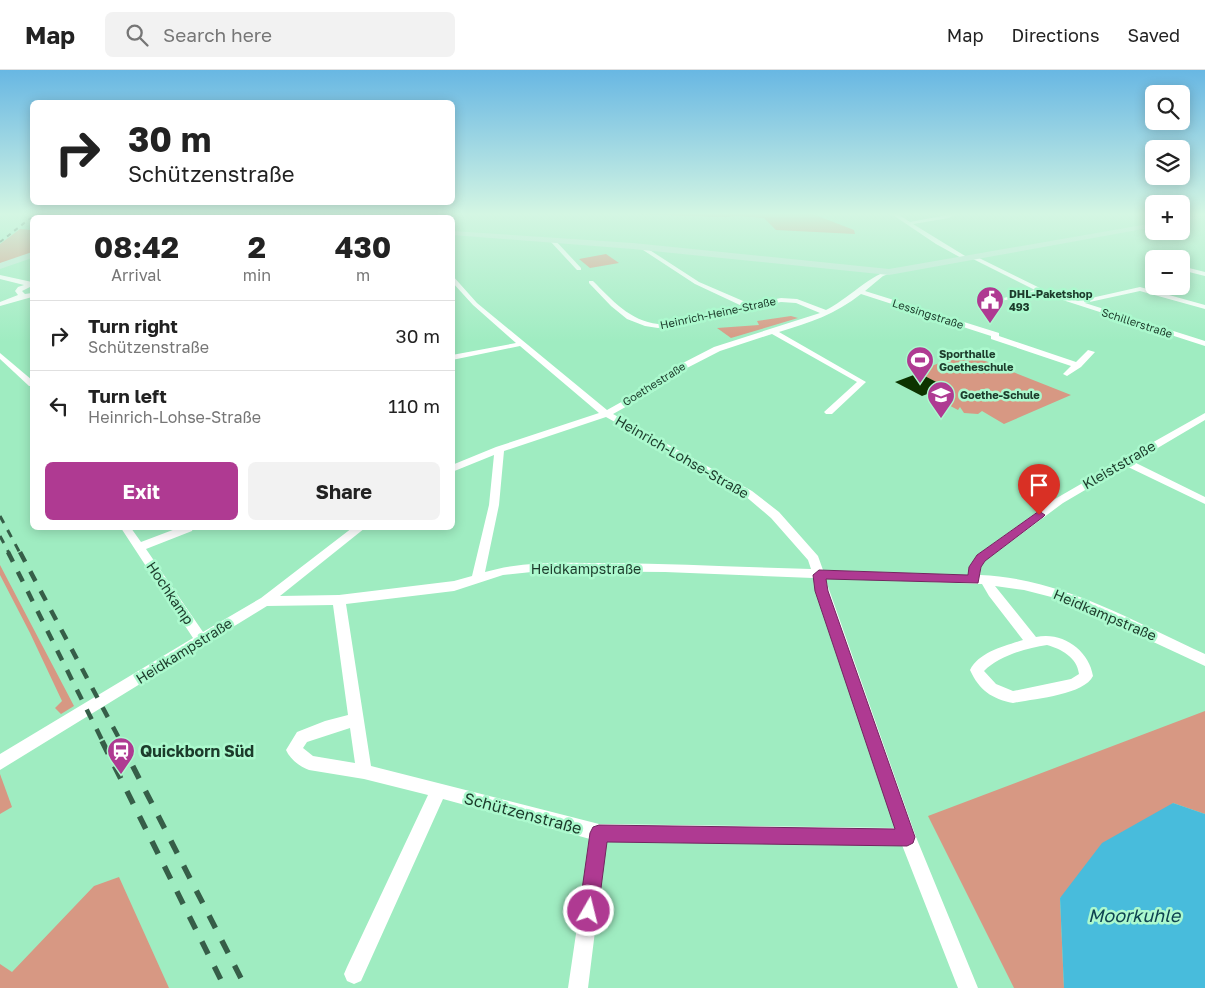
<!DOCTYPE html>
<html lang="en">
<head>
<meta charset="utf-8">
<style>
  body { margin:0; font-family:"Golos Text",sans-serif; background:#f2f2f2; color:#222; height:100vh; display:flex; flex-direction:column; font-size:19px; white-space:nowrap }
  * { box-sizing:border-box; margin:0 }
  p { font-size:16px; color:#767676 }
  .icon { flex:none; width:28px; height:28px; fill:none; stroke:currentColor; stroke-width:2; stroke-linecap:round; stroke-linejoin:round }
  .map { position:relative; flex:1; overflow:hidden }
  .side { position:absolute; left:30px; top:145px; width:425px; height:315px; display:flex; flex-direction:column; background:#fff; border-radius:8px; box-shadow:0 2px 12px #0003 }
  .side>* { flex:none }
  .top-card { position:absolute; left:30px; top:30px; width:425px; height:105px; border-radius:8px; box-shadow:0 2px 12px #0003; background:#fff; color:#222; overflow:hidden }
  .buttons { position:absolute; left:1145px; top:15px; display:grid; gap:10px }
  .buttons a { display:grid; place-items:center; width:45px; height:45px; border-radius:8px; background:#fff; box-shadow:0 2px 12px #0003; font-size:25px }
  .pin { position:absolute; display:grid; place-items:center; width:42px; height:42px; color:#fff; margin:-51px -21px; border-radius:50% 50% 50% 0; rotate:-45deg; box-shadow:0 0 5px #0007 }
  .pin .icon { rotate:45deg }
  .me { position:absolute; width:55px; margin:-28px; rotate:8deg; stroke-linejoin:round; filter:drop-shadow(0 0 4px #0008) }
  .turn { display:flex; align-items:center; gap:18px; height:105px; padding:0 15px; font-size:22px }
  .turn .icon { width:65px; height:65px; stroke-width:2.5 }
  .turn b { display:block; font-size:35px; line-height:42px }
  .eta { display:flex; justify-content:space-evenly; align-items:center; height:85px; text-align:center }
  .eta b { font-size:30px; font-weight:700; line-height:35px }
  .action { display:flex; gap:10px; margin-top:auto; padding:10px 15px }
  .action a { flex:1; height:58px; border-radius:8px; background:#af3a92; color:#fff; font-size:20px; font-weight:700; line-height:58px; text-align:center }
  .action a+a { background:#f2f2f2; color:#222 }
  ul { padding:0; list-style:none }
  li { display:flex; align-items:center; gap:15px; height:70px; padding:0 15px; border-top:1px solid #e0e0e0 }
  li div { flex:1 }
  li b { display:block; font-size:19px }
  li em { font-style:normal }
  header { display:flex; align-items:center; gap:30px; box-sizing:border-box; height:70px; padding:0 25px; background:#fff; border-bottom:1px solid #e0e0e0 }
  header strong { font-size:24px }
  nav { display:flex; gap:28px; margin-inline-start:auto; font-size:18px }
  .search { width:350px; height:45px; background:#f2f2f2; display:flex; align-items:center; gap:12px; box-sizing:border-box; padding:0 18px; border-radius:8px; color:#767676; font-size:19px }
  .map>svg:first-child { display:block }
  .green { fill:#d79883 }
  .water { fill:#48bcdc }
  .building { fill:#0c3300 }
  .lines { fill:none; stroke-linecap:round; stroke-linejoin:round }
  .minor { fill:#fff; fill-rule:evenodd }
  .secondary { fill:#c2e8d7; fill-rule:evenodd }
  .rail-far3 { stroke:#365e48; stroke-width:2; stroke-dasharray:4.5 4.5; stroke-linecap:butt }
  .rail-far2 { stroke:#365e48; stroke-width:3; stroke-dasharray:8 8; stroke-linecap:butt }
  .rail-far1 { stroke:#365e48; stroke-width:4.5; stroke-dasharray:11 11; stroke-linecap:butt }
  .rail { stroke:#365e48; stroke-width:5.5; stroke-dasharray:14 14; stroke-linecap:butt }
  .route { fill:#af3a92; stroke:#72265f }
  .labels { text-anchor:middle; stroke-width:5; stroke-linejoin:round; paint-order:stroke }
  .far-poi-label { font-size:11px; font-weight:bold; fill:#1c3b2b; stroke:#acf9ce; text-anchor:start }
  .far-street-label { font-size:11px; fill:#1c3b2b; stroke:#acf9ce }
  .street-label { font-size:14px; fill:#1c3b2b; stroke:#acf9ce }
  .near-poi-label { font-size:16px; font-weight:bold; fill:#1c3b2b; stroke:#acf9ce; text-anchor:start }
  .near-street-label { font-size:16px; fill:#1c3b2b; stroke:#acf9ce }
  .near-water-label { font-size:18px; font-style:italic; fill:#0f4350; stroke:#acf9ce }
</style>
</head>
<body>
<header>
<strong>Map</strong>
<div class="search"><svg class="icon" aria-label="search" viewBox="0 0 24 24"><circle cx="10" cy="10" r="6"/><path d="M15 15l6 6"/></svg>Search here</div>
<nav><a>Map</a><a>Directions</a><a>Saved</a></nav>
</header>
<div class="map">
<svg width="1205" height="918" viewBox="0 0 1205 918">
  <rect width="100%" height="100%" fill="#9fecc1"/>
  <!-- green -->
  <g class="green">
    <polygon points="604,143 810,143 854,160 855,164 776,160 764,148 740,146 721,147"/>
    <polygon points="20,159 32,160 32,183 0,194 0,174"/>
    <polygon points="606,184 619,193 590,198 579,189"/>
    <polygon points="791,246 798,248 731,268 717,258 759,255 757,251"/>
    <polygon points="965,283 1071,325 1004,354 982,341 978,344 964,343 960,337 958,340 937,329 939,325 953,318 946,317 916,302"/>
    <polygon points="0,495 74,636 61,644 55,638 62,631 30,563 0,505"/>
    <polygon points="1205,641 1205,744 1173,733 1060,828 1064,918 1014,918 928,746"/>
    <polygon points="0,704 12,737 0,744"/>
    <polygon points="119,807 169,918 0,918 0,894 12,902 94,816"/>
  </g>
  <!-- water -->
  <polygon class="water" points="1173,733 1205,744 1205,918 1064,918 1060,828 1102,773"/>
  <!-- building -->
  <polygon class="building" points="919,303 946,317 922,326 895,312"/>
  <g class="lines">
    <!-- minor -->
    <g class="minor">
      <polygon points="56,143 62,143 57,148 51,148"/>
      <polygon points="410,143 415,143 419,148 413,148"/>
      <polygon points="890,143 896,143 910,152 958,143 949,148 913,154 970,189 965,190 936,174"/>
      <polygon points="550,169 554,169 581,198 581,200 577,200 550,171"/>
      <path d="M642,175L699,212L750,234L781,228L797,229L826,240C844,232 876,200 891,201V203L883,206L865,221L999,263V266L1076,292L1088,280L1095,282L1081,297L1067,306L1063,304L1071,296L991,269V266L861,224C836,244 809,253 779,262L866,312L832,344H826L824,342L857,312L772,264L720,281L685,299L656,320L613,344L752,421L779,442L818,486L823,500L968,505L969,497L977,485L1055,429L1119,392L1120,389L1125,388L1205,343V350L1134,392L1205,427V434L1126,396L1063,433L985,491L981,497L980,505C1061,508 1133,551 1205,584V596L1063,530L1024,520L995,516L1036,567C1062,561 1089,580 1093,606C1084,625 1033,629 1013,633C992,629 979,620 970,600C979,582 1005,576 1023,570L989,526L982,514L825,508L916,767L978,918H958L902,775L606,772L588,918H568L590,769L443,729L361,911L354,914L347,911L344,904L347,897L428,725L364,709L309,700C300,697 290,689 286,680L297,662L325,651L348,645L333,535L267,536L0,700V684L193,568L121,458H131L141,472L178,458H193L192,461L146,479L203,562L261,528L352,458H365L280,526L339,525L454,511L472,506L489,435L494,385L452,402V395L496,377L599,343L520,276L452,290V285L516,273L473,235L452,212V205L477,233L607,340L650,316L679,295L714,277L820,243L796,233L781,232L658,258L645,256L627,249L611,236L589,213V211H593C612,230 630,251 658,254L742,236L695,214L640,178L639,177ZM606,347L744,425L771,448L808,490L811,499C744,497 677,494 610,493C568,493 526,490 485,502L499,435L504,381ZM541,501L665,502L813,508L896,758L599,754L371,696L346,534L454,521L503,505ZM1047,575C1061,579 1077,587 1079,604L1071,609L1013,621L996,614L984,601C999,586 1026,578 1047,575ZM350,658L355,693L313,686L303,678L307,672Z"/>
      <polygon points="975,186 1048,222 1078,231 1140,217 1205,235 1205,239 1140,221 1085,233 1205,271 1205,276 1041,223 996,232 996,230 1035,220 973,189 973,187"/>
      <polygon points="1181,196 1205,202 1205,206 1181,200"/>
      <polygon points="0,205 32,212 32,216 22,221 25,224 32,223 32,227 0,236 0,232 18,225 15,221 18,217 24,215 0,209"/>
      <polygon points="0,283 32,310 32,316 29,316 0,289"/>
    </g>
    <!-- secondary -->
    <g class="secondary">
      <polygon points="1203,143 1205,143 1205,147 1181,152 1181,148"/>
      <polygon points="1154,153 1154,157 889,205 633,179 452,165 452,161 633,173 889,199"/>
      <polygon points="32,182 32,188 0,199 0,193"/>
    </g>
    <!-- rail-far3 -->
    <polyline class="rail-far3" points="0,172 37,143"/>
    <!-- rail-far2 -->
    <g class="rail-far2">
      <polyline points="0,446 20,483"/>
      <polyline points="0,466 9,483"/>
    </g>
    <!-- rail-far1 -->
    <g class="rail-far1">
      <polyline points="8,482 103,672"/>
      <polyline points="20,482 121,672"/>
    </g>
    <!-- rail -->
    <g class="rail">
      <polyline points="102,671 225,918"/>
      <polyline points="120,671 246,918"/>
    </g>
  </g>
  <!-- sky -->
  <linearGradient id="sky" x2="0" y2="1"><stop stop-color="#68b7e3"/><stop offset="0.53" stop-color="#d4f6e3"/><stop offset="1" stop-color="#d4f6e3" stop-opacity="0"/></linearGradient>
  <rect width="1205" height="272" fill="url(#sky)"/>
  <!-- route -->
  <polygon class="route" points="1039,441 1045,445 1043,447 985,491 981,497 978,513 826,509 828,521 915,767 913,773 907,776 607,772 598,841 595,847 589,850 582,847 579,841 590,763 593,757 599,755 895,759 815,521 813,505 819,500 968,505 969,497 977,485"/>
  <!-- icons -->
  <defs>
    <g id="civic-pin" transform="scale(1.4375)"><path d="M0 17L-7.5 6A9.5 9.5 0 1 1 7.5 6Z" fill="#af3a92" stroke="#acf9ce"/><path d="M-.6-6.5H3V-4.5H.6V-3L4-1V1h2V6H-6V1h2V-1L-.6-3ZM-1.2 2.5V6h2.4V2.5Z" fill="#fff"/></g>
    <g id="stadium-pin" transform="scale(1.4375)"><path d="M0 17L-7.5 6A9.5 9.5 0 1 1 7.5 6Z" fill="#af3a92" stroke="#acf9ce"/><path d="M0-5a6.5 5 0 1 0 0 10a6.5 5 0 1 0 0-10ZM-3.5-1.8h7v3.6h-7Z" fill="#fff"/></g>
    <g id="school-pin" transform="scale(1.4375)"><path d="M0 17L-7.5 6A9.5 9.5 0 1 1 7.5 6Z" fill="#af3a92" stroke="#acf9ce"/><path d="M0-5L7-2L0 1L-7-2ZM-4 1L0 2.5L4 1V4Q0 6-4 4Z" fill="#fff"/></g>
    <g id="station-pin" transform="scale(1.4375)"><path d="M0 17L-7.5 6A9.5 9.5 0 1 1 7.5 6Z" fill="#af3a92" stroke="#acf9ce"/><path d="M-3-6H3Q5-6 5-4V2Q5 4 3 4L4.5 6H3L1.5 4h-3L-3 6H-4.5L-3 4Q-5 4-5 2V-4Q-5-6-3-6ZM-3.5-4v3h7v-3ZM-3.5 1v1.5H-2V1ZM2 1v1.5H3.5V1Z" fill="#fff"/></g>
  </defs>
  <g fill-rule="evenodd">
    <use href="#civic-pin" x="990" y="230"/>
    <use href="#stadium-pin" x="920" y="290"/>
    <use href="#school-pin" x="941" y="325"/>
    <use href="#station-pin" x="121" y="681"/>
  </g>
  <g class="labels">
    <!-- far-poi labels -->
    <g class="far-poi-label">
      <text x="1009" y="228">DHL-Paketshop<tspan x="1009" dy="13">493</tspan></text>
      <text x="939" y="288">Sporthalle<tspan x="939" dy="13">Goetheschule</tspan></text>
      <text x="960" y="329">Goethe-Schule</text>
    </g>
    <!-- far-street labels -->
    <g class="far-street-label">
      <text transform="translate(718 243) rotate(-12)" y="4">Heinrich-Heine-Straße</text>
      <text transform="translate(928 244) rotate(18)" y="4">Lessingstraße</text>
      <text transform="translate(1137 253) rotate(18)" y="4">Schillerstraße</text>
      <text transform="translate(654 314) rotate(-32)" y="4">Goethestraße</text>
    </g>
    <!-- street labels -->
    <g class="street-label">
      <text transform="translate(682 387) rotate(30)" y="5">Heinrich-Lohse-Straße</text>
      <text transform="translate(1119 395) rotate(-30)" y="5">Kleiststraße</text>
      <text x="586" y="504">Heidkampstraße</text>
      <text transform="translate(170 523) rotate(56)" y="5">Hochkamp</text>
      <text transform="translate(1105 545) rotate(23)" y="5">Heidkampstraße</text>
      <text transform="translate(184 581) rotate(-32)" y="5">Heidkampstraße</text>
    </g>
    <!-- near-poi labels -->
    <g class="near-poi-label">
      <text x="140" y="687">Quickborn Süd</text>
    </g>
    <!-- near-street labels -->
    <g class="near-street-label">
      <text transform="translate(523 743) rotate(15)" y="6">Schützenstraße</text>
    </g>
    <!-- near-water labels -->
    <g class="near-water-label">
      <text x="1134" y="852">Moorkuhle</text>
    </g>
  </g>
</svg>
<div class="buttons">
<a><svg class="icon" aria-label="search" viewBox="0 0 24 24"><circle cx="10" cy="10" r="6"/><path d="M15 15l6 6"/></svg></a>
<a><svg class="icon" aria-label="layers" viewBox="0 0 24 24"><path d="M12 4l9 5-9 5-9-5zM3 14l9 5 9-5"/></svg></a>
<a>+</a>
<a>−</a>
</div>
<div class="pin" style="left:1039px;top:445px;background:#d93025"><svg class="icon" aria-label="arrive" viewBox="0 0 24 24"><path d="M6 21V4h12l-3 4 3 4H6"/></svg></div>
<svg class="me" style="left:589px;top:841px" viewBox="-20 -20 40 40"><circle r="17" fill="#af3a92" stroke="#fff" stroke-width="3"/><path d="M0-11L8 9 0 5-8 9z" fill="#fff"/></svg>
<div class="top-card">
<div class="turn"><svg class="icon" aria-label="right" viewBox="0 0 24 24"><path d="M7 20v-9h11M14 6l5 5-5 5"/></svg><div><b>30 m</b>Schützenstraße</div></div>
</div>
<section class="side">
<div class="eta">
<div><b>08:42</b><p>Arrival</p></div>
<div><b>2</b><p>min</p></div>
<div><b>430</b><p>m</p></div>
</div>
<ul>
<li><svg class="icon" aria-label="right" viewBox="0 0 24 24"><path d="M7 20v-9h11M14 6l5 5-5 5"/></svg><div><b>Turn right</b><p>Schützenstraße</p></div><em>30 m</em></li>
<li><svg class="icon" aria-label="left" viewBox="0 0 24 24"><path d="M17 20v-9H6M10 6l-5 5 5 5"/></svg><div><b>Turn left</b><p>Heinrich-Lohse-Straße</p></div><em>110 m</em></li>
</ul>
<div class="action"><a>Exit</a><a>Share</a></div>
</section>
</div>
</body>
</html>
